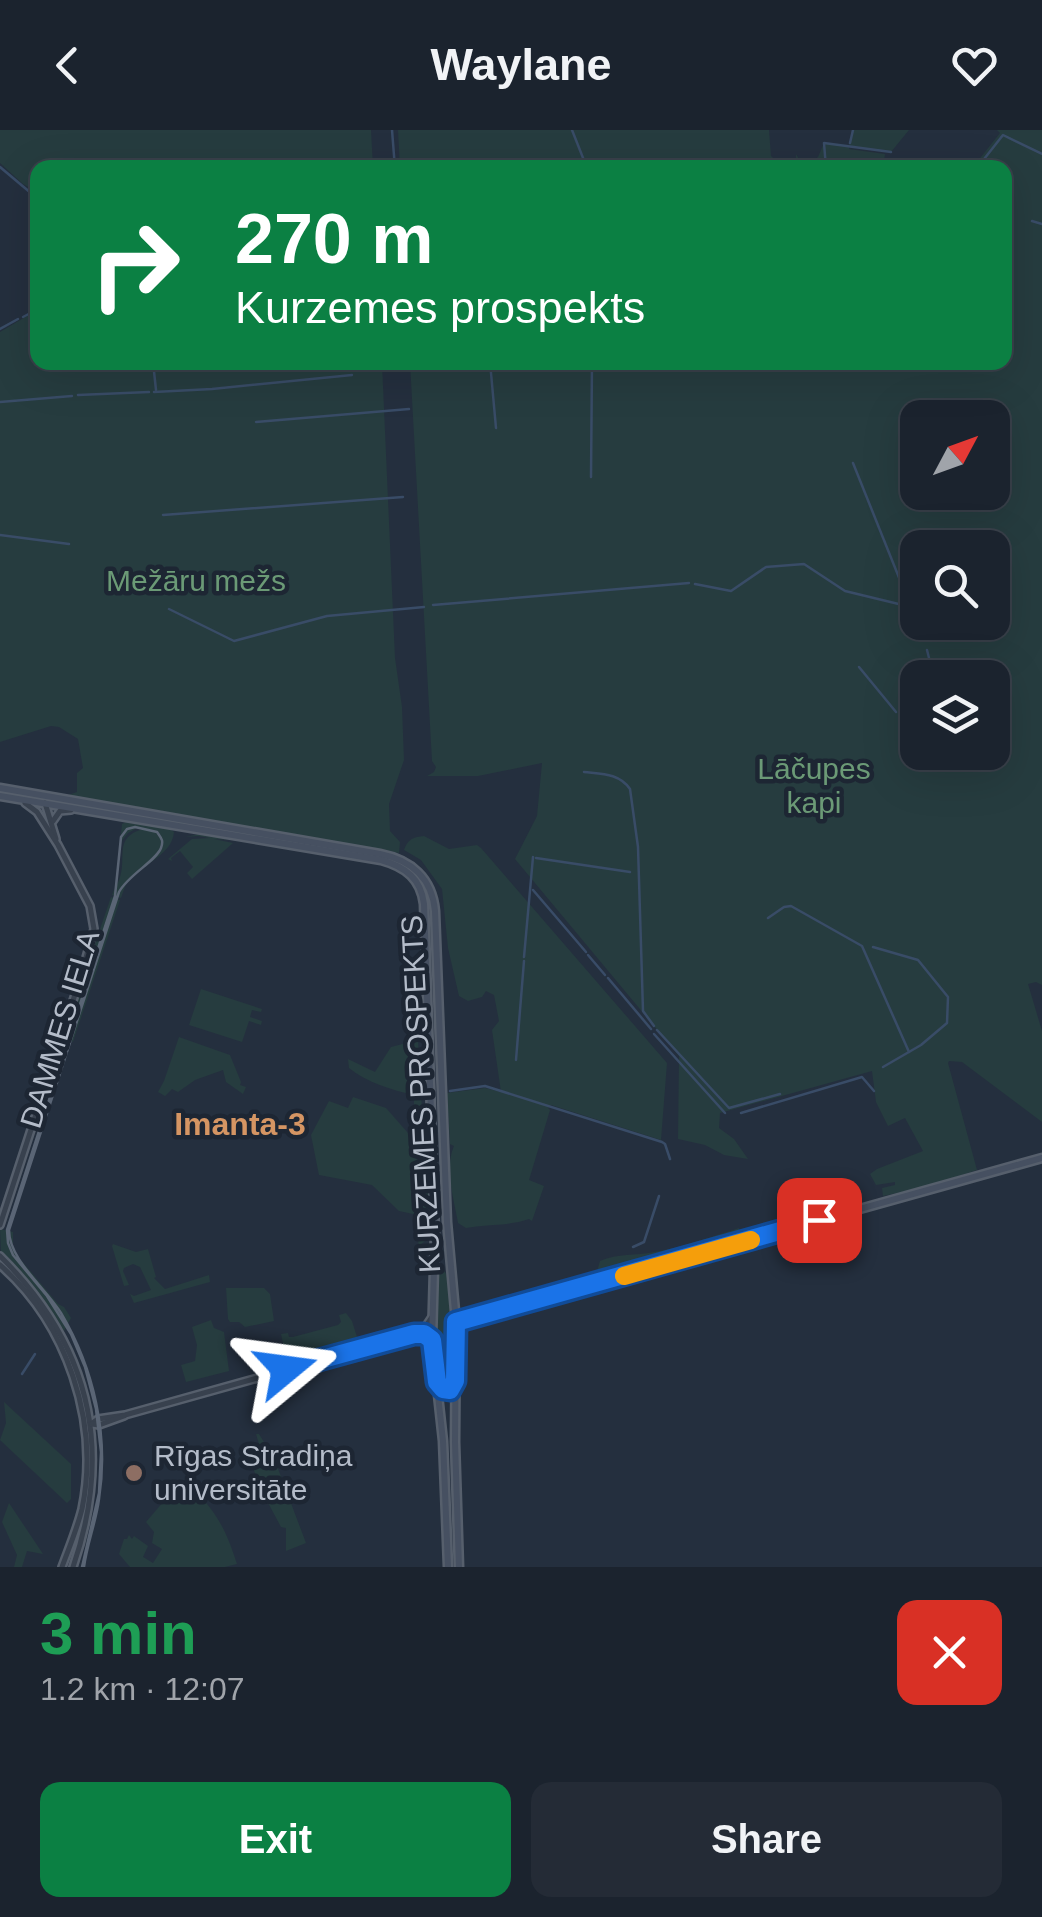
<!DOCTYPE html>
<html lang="en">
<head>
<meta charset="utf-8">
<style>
  body { margin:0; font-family:Helvetica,sans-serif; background:#242b36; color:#f1f3f6; height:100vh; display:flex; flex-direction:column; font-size:38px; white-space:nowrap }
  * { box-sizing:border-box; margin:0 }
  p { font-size:32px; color:#a0a4aa }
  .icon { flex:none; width:55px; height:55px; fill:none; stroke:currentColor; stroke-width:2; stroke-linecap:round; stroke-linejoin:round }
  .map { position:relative; height:1437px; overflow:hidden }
  .details { display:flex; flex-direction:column; background:#1b232e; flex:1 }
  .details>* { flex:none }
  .guide { position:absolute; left:30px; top:30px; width:982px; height:210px; border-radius:20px; box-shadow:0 10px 40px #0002,0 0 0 2px #39404a; background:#0b8043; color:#fff; overflow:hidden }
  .needle { width:65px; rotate:49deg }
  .fabs { position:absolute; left:900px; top:270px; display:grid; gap:20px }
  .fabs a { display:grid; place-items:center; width:110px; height:110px; border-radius:20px; background:#1b232e; box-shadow:0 10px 40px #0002,0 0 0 2px #39404a; font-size:50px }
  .pin { position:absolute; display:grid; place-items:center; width:85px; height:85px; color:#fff; margin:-42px; border-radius:20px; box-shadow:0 5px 15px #0006 }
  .me { position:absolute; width:110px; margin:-55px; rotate:74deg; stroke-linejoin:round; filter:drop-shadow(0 0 8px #0008) }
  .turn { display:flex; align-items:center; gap:35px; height:210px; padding:0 40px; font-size:45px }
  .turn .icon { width:130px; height:130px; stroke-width:2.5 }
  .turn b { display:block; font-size:70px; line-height:85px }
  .round { display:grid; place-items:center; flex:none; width:105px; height:105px; border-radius:20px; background:#242b36 }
  .summary { display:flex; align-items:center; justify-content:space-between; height:170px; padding:0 40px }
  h1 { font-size:60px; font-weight:700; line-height:75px; color:#1e9e55 }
  .action { display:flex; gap:20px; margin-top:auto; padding:20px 40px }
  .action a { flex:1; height:115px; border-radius:20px; background:#0b8043; color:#fff; font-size:40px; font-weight:700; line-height:115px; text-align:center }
  .action a+a { background:#242b36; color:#f1f3f6 }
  header { display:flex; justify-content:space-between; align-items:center; height:130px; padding:0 40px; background:#1b232e; font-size:45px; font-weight:700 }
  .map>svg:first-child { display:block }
  .green { fill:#263c3f; fill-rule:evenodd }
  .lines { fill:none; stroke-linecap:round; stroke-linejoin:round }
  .stream { stroke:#394c67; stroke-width:2.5 }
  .tertiary-casing { stroke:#565f6c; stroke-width:10 }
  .secondary-casing { stroke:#565f6c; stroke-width:11 }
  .tertiary { stroke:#38414e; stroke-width:5 }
  .secondary { stroke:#465061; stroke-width:6 }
  .tram { stroke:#5a6575; stroke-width:2.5 }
  .route-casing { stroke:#114b97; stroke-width:25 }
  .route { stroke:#1a73e8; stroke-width:18 }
  .slow { stroke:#f59e0b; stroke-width:18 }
  .education-dot { fill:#8d6e63; stroke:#1d2633; stroke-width:4 }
  .labels { text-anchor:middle; stroke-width:9; stroke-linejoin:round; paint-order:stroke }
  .park-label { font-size:30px; fill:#6b9a76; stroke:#1d2633 }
  .street-label { font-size:30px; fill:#b4bcc9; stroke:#1d2633 }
  .poi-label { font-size:30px; fill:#b4bcc9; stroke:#1d2633; text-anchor:start }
  .neighbourhood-label { font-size:32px; font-weight:bold; fill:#d59563; stroke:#1d2633 }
</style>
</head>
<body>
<header><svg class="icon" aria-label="back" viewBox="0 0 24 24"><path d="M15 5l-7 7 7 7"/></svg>Waylane<svg class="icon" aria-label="heart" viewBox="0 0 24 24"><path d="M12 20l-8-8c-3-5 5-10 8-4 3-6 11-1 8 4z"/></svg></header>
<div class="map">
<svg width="1042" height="1437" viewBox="0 0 1042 1437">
  <rect width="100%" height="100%" fill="#242f3e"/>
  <!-- green -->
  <g class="green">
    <polygon points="0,0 371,0 373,37 38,38 37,62 23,54 0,33"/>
    <polygon points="398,0 769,0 771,26 775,30 796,29 796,24 800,31 809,34 818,27 824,13 849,16 853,0 909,0 891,22 849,17 849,19 885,24 883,37 857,35 854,38 400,38"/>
    <path d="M997,0H1042V855L1036,852L1028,854L1042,901V992L962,932L949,931L948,933L977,1040L926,1057L883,1066L882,1058L895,1055V1052L876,1055L870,1044L877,1039L923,1021L905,988L888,996L876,972L872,941L720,983L719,998L734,1009L748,1029L724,1025L705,1015L678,1009L679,926L515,729L537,686L542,633L478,646H427L434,642L436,637L432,631L410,233L1005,232V38L973,37L1000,3ZM918,288H992V362H918ZM918,418H992V492H918ZM918,548H992V622H918Z"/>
    <polygon points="37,180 38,232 382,233 395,528 402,577 404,630 389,674 390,701 400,712 399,723 68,665 77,662 77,643 83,638 78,609 59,597 51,596 0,612 0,202"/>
    <path d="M126,692L170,699L174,702C172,726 141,734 128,752C125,755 123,763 121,768L112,765C114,759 117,755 119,750C128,728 112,708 143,699L139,697L128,703L120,713L122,694Z"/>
    <polygon points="200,704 232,709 234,710 214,709 233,713 192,749 187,743 193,737 180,721 171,728 172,731 168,729 192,709 210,708 198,706 185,707"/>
    <path d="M424,706L449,719L477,715L481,718L667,933L661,1010L551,975L548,978L550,980L529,1050L544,1056L532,1091L529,1089C510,1096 486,1094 466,1098L458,1093C454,1069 444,1039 454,1016L450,1014L447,963L485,958L501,962L492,900L499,891L494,865L486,861L482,867L468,871L459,866L448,818L442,759L421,730L404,720C408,709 413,707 424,706Z"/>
    <polygon points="111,767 120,770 73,912 63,907"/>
    <polygon points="201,859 262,879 261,882 252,880 250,887 262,891 261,895 249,891 242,912 189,895"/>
    <polygon points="179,907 230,925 241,952 240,955 246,957 243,964 226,952 223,940 195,950 178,962 172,959 165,966 158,962 164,951"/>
    <path d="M418,910L422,980H414V965C392,960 366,952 349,938L348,929L375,942L391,917Z"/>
    <polygon points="353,967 386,978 408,1003 423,1004 423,987 428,987 430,994 426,998 427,1025 431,1025 431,1028 425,1027 423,1011 424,1061 431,1058 433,1073 428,1078 428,1100 433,1101 432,1107 427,1108 425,1098 425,1111 419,1116 413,1084 399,1081 372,1055 319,1045 311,1005 329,971 348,978"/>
    <path d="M739,1098L741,1109L601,1149L596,1145L600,1131C618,1123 635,1126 654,1122C683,1117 711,1107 739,1098Z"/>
    <polygon points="0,1099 13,1102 13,1116 15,1123 58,1174 64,1177 71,1188 64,1201 34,1160 1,1123"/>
    <polygon points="113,1114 136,1122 148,1119 156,1147 154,1148 165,1159 209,1145 210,1152 134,1173 130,1164 134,1166 151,1160 140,1137 133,1134 124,1138 123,1141 129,1155 124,1156 112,1116"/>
    <polygon points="440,1140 444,1141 448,1146 452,1190 452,1251 447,1257 440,1253 435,1194 437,1143"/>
    <polygon points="226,1158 264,1158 270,1164 274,1191 245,1197 239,1192 230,1192 228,1189"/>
    <polygon points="346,1183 352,1191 357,1207 286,1227 281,1204 288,1203 289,1207 293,1207 338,1195 341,1192 339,1185"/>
    <polygon points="211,1190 214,1198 224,1202 229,1241 186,1252 181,1235 195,1231 197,1215 192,1197"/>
    <polygon points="4,1272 71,1334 71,1369 67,1373 0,1310 6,1293"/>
    <polygon points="256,1304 259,1304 274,1328 306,1413 286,1421 286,1398 281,1397 259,1356 252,1334 264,1331"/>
    <path d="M182,1350C213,1375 225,1396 237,1434L225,1437H130L119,1424L124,1409H127L129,1405L132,1409L134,1406L148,1416L143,1427L153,1433L162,1419L152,1413L154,1402L146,1392Z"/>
    <polygon points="9,1373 43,1424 27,1421 22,1437 14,1437 17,1425 2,1392"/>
  </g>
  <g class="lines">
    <!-- stream -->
    <g class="stream">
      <polyline points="392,0 395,38"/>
      <polyline points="572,0 587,38"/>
      <polyline points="850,13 853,0"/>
      <polyline points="0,37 38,69"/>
      <polyline points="826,38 824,13 891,22"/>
      <polyline points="977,38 1003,5 1042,24"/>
      <polyline points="1032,91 1042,94"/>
      <polyline points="23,187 38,179"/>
      <polyline points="0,199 18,189"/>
      <polyline points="153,232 156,260"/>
      <polyline points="490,232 496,298"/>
      <polyline points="154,262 212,259 352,245"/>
      <polyline points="78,265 149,262"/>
      <polyline points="0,272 72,266"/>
      <polyline points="256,292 409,279"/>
      <polyline points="853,333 908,470"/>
      <polyline points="591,347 592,232"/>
      <polyline points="163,385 403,367"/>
      <polyline points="0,405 69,414"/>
      <polyline points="695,454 731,461 766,437 804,434 845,461 911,477"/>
      <polyline points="433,475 689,453"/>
      <polyline points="169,479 234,511 327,486 424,477"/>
      <polyline points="927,520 930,532"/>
      <polyline points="859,537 896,582"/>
      <polyline points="909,580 918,578"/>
      <path d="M584,642C601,644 619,643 630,659L638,717L643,881L654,896"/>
      <polyline points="536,728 630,742"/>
      <polyline points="533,760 586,822"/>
      <polyline points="768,788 784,777 791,776 862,816 909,922"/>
      <polyline points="873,817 918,830 948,867 947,893 921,915 883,937"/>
      <polyline points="588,825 605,845"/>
      <polyline points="524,827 533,727"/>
      <polyline points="608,848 651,899"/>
      <polyline points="657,900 729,978 780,964"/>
      <polyline points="654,904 725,983"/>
      <polyline points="516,930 524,831"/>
      <polyline points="450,961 485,956 662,1012 665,1014 670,1029"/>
      <polyline points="741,983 862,947 874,961"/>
      <polyline points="816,1062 828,1057 830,1054"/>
      <polyline points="633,1117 644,1112 659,1066"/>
      <polyline points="22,1244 35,1224"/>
    </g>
    <!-- tertiary casing -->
    <g class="tertiary-casing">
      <g id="tertiary">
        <polyline points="45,673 56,709"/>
        <polyline points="53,691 60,681 71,680"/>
        <polyline points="0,1095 80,849 94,799 90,776 58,715 37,682 25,673"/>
        <path d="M0,1126C90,1215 114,1318 73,1437"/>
        <path d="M0,1135C67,1194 100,1291 82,1379C77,1399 69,1418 62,1437"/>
        <polyline points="91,1294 98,1289 125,1285 415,1204 426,1196 432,1187"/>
        <polyline points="92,1294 99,1295 124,1286"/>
      </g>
    </g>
    <!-- secondary casing -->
    <g class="secondary-casing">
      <g id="secondary">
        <path d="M0,658L380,724C411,730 432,748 435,781L447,1092L456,1192L455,1312L459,1437"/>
        <path d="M0,666L381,730C406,737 421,749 424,774L435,1103L432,1210L443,1311L448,1437"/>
        <polyline points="456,1192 1042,1028"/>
      </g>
    </g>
    <!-- tertiary -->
    <use href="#tertiary" class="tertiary"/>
    <!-- secondary -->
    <use href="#secondary" class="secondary"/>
    <!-- tram -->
    <path class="tram" d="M82,1437L99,1363L101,1322L96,1279L85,1237L71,1204L47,1166L13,1125L8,1113L7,1100L115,766L121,707L127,699L135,697L157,702C161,708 164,710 161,718C156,731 128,745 119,762L9,1100C9,1130 45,1157 61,1183C94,1239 109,1305 99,1369C96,1392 87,1414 84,1437"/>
  </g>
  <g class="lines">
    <!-- route casing -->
    <g class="route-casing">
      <polyline id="route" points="286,1239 414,1204 424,1204 432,1210 437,1252 443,1259 450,1260 455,1251 456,1192 819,1090"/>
    </g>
    <!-- route -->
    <use href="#route" class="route"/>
    <!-- slow -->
    <polyline class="slow" points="624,1146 751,1110"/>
  </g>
  <!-- markers -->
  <circle class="education-dot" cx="134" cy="1343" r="10"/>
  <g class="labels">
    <!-- park labels -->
    <g class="park-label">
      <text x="196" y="461">Mežāru mežs</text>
      <text x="814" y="649">Lāčupes<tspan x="814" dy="34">kapi</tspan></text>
    </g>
    <!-- street labels -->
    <g class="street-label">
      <text transform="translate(60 899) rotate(-73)" y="10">DAMMES IELA</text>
      <text transform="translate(421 964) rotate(-93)" y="10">KURZEMES PROSPEKTS</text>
    </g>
    <!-- poi labels -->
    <g class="poi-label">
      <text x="154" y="1336">Rīgas Stradiņa<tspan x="154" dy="34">universitāte</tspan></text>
    </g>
    <!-- neighbourhood labels -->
    <g class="neighbourhood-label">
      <text x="240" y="1005">Imanta-3</text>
    </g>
  </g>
</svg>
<div class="fabs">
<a><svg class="needle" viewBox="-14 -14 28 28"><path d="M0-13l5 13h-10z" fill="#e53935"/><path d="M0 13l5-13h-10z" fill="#a0a4aa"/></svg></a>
<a><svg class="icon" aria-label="search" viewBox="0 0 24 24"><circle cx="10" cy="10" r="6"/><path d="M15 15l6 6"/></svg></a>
<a><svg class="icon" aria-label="layers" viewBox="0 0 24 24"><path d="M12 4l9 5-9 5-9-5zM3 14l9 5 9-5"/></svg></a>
</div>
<div class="pin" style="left:819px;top:1090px;background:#d93025"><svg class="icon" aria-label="arrive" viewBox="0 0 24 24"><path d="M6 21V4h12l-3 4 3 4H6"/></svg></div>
<svg class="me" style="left:286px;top:1239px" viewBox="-20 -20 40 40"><path d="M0-17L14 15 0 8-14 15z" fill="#1a73e8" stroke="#fff" stroke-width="4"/></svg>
<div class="guide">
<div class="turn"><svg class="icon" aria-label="right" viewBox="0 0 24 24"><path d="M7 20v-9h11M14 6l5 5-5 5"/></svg><div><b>270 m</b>Kurzemes prospekts</div></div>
</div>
</div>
<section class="details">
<div class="summary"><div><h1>3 min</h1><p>1.2 km · 12:07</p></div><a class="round" style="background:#d93025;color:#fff"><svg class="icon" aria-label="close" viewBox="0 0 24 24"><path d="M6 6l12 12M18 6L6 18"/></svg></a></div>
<div class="action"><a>Exit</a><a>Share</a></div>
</section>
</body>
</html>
